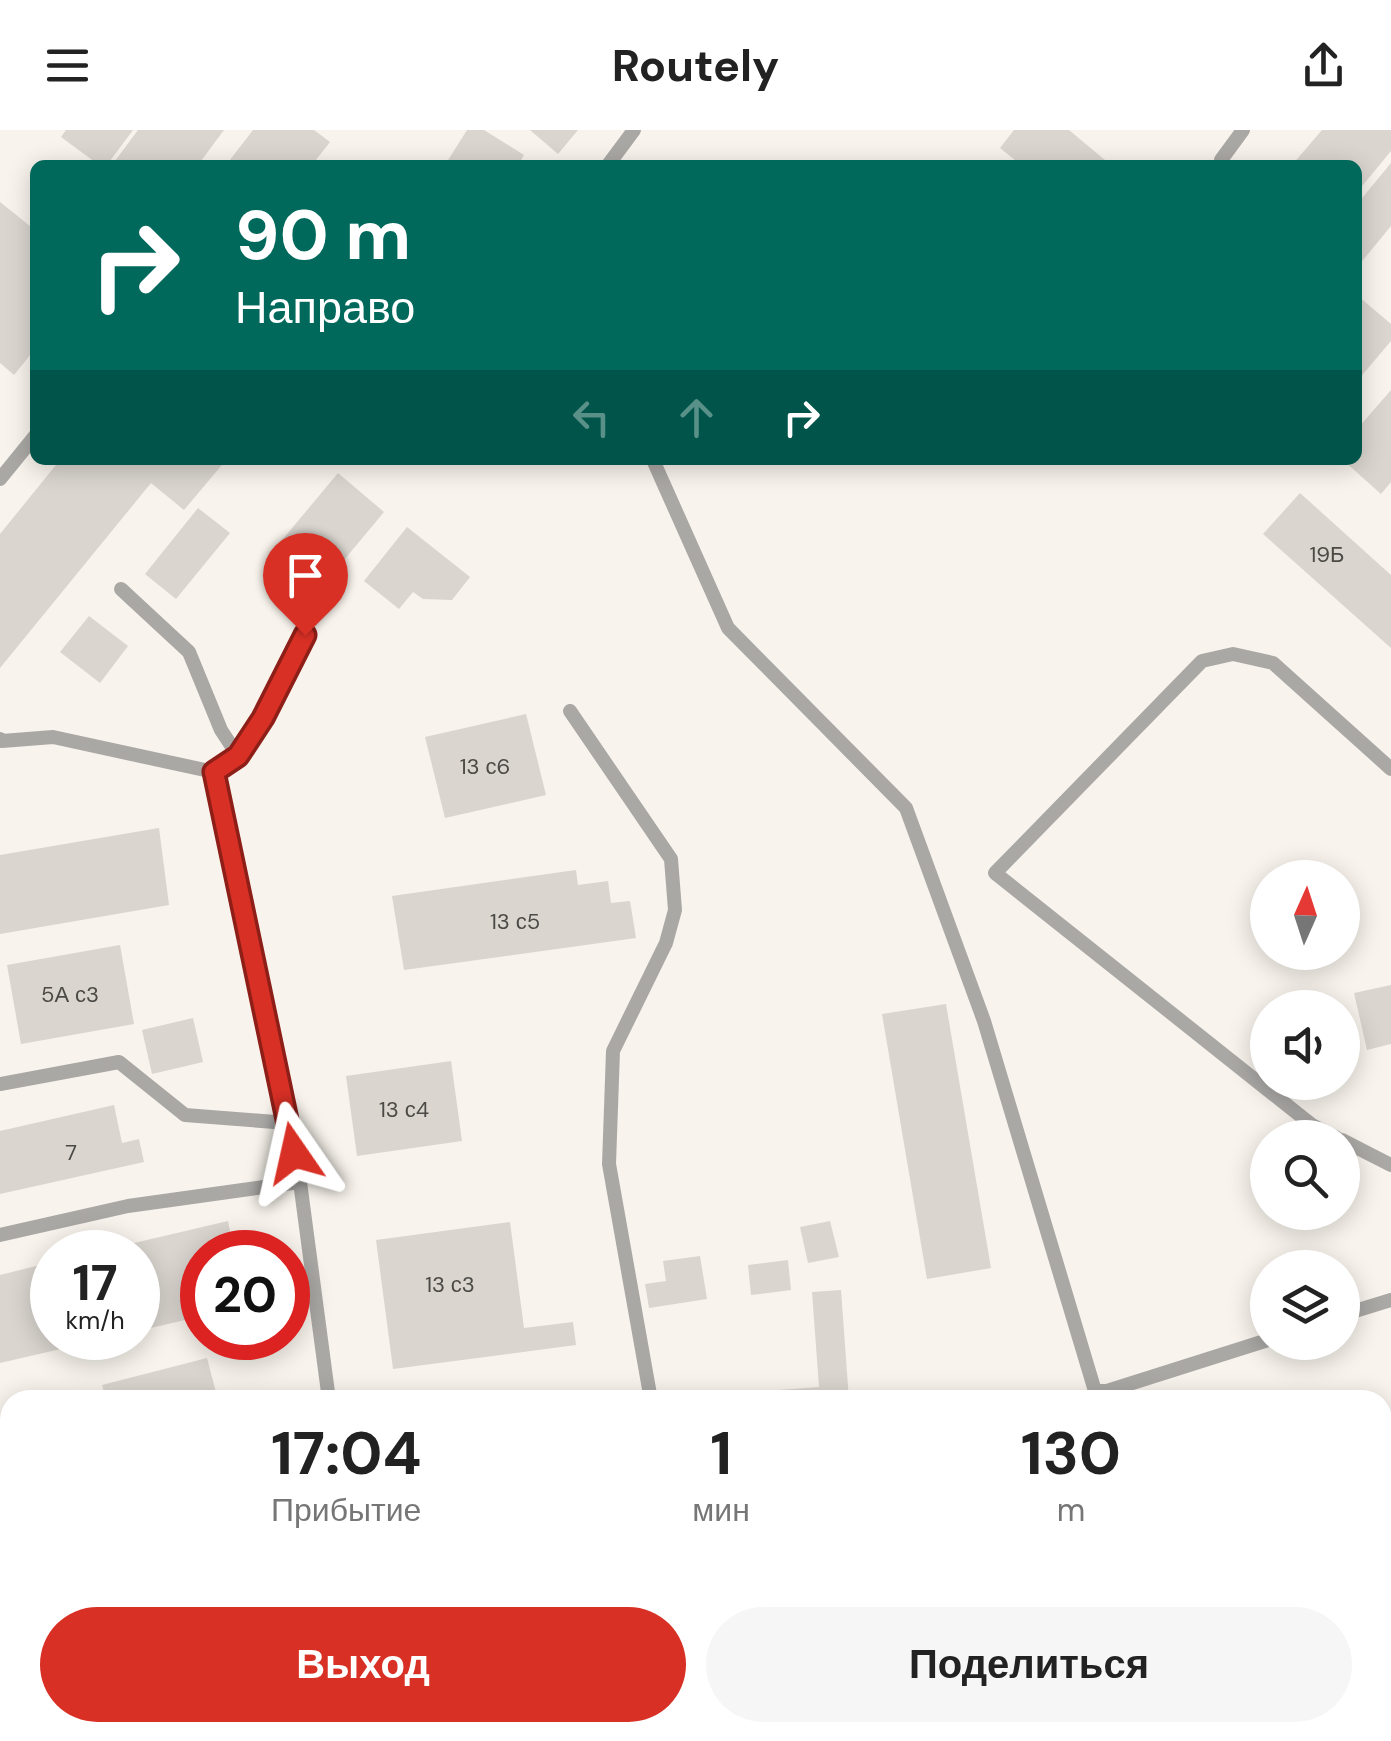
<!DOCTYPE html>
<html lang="ru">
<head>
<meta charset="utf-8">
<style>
  body { margin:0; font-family:"DM Sans",sans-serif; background:#f6f6f6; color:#222; height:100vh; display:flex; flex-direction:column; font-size:38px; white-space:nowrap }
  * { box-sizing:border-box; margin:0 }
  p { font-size:32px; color:#767676 }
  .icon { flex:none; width:55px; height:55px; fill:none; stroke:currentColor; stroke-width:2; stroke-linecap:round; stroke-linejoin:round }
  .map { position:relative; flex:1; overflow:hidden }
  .details { position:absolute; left:0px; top:1260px; width:1392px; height:352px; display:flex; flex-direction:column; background:#fff; border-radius:30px 30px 0 0; box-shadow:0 5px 25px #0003 }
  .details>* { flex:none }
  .guide { position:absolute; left:30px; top:30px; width:1332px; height:305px; border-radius:15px; box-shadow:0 5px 25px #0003; background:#00695c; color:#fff; overflow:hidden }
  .needle { width:65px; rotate:3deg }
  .tools { position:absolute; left:1250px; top:730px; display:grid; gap:20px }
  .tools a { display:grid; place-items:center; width:110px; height:110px; border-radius:50%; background:#fff; box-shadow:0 5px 25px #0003; font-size:50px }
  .speed { position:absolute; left:30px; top:1100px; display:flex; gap:20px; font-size:50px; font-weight:700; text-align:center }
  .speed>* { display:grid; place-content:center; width:130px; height:130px; border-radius:50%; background:#fff; box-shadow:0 5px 25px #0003; line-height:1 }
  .speed small { font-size:25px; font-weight:400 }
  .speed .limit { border:15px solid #d22; background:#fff; color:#111 }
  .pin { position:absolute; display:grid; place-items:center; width:85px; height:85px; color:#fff; margin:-102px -42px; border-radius:50% 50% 50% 0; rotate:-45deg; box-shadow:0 0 10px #0007 }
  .pin .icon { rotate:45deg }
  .me { position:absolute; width:110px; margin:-55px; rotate:349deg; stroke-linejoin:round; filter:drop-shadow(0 0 8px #0008) }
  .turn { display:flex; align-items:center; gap:35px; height:210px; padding:0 40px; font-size:45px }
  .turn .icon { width:130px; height:130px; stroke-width:2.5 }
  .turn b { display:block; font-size:70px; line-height:85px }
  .lanes { display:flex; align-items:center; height:95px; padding:0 40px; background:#0003; justify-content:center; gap:50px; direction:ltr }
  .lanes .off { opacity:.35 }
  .eta { display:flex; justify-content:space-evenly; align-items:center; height:170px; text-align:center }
  .eta b { font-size:60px; font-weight:700; line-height:70px }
  .primary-button { display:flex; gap:20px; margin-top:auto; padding:20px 40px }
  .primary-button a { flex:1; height:115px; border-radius:60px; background:#d93025; color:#fff; font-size:40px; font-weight:700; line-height:115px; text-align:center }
  .primary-button a+a { background:#f6f6f6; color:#222 }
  header { display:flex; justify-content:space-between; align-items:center; height:130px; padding:0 40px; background:#fff; font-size:45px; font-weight:700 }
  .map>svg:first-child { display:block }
  .green { fill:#ebb56b }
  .building { fill:#dad5cf }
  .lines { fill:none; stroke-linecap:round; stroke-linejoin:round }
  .path { stroke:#938f8b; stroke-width:5; stroke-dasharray:8 8; stroke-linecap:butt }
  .service { stroke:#aaa8a5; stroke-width:14 }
  .primary { stroke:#6e6a65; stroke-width:30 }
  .route-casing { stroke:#8d1f18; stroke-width:25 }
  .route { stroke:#d93025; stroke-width:18 }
  .labels { text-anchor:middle; stroke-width:8; stroke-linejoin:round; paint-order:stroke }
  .number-label { font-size:22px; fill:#4c4a46 }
</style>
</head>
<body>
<header><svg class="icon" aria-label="menu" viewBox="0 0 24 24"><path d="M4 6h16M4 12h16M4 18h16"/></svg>Routely<svg class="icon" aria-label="share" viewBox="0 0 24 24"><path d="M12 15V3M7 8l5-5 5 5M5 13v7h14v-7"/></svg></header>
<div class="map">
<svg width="1391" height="1611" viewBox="0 0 1391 1611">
  <rect width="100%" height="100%" fill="#f8f3ec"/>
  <!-- green -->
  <g class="green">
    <polygon points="1391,1377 1391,1524 1383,1528 1383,1379"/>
    <polygon points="765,1602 1112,1602 1112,1603 1077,1611 765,1611"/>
  </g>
  <!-- building -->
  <g class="building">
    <polygon points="66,0 133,0 107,35 99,35 61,7"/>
    <polygon points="138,0 224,0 198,35 112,35"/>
    <polygon points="253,0 314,0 330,12 312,35 226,35"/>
    <polygon points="467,0 484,0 524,25 518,35 445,35"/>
    <polygon points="530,0 578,0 558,24"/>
    <polygon points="1014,0 1069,0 1111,35 1021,35 1000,18"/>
    <polygon points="1322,0 1391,0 1391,21 1358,61 1358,35 1292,35"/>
    <polygon points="1391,33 1391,96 1358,136 1358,73"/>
    <polygon points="0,72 35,100 35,219 14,245 0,233"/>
    <polygon points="1358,166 1391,194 1391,211 1358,250"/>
    <polygon points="1391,260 1391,352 1381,364 1343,330 1358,330 1358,298"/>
    <polygon points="60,330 226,330 184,380 151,353 0,538 0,404"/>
    <polygon points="338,343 384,382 319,460 273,421"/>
    <polygon points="1300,363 1391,445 1391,518 1263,404"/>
    <polygon points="198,378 230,403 176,469 145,444"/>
    <polygon points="407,397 470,447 452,470 423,469 413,462 399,479 364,451"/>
    <polygon points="89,486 128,516 100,553 60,522"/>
    <polygon points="526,584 546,665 445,688 425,607"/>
    <polygon points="159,698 169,775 0,804 0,725"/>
    <polygon points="576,740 578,755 608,751 611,773 630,771 636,808 404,840 392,766"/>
    <polygon points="120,815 134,894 21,914 7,835"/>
    <polygon points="1391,855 1391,914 1367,920 1354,863"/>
    <polygon points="946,874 991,1138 927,1149 882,884"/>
    <polygon points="193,888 203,932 152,944 142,900"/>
    <polygon points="451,931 462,1011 357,1026 346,946"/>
    <polygon points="114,975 122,1013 139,1009 144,1032 0,1064 0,1001"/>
    <polygon points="228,1091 234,1122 202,1122 202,1186 138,1201 138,1122 100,1121"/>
    <polygon points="830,1091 839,1127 808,1133 800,1097"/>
    <polygon points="510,1092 524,1198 573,1192 576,1215 393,1239 376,1110"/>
    <polygon points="700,1126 707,1169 649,1178 645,1154 666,1151 663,1131"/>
    <polygon points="788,1130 791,1160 751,1165 748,1135"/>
    <polygon points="52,1132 52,1208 104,1209 0,1233 0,1145"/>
    <polygon points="841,1160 849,1270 727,1270 727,1264 819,1257 812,1162"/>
    <polygon points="207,1228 218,1270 106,1270 102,1255"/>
  </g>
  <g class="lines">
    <!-- path -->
    <polyline class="path" points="1382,1328 1391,1326"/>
    <!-- service -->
    <g class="service">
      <polyline points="1221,30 1243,0"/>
      <polyline points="608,35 634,0"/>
      <polyline points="653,330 728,498 906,678 984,891 1095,1261 1107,1261 1268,1210"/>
      <polyline points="0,349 35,306"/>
      <polyline points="121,459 189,522 221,600 238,626"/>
      <polyline points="305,505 263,587 238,626 214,642 300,1052 329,1270"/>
      <polyline points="570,581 671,729 675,780 666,813 613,921 609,1034 651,1270"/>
      <polyline points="0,609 2,611 53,607 214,642"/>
      <polyline points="0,954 119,932 185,985 288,993"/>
      <polyline points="1337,1008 1312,995 995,743 1202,531 1233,524 1273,533 1391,639"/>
      <polyline points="1342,1010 1391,1035"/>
      <polyline points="0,1105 128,1076 300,1052"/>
      <polyline points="1342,1185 1391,1170"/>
      <polyline points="0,1320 10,1323"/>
      <polyline points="0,1398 10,1396"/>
      <polyline points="0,1463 10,1462"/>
      <polyline points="389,1602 390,1611"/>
      <polyline points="737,1602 739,1611"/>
      <polyline points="561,1611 599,1602"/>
    </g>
    <!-- primary -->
    <g class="primary">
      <polyline points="1382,1581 1391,1579"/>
      <polyline points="1282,1611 1310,1602"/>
    </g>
  </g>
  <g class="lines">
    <!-- route casing -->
    <g class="route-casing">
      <polyline id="route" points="294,1023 214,642 238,626 263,588 305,505"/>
    </g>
    <!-- route -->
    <use href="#route" class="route"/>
  </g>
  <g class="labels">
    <!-- number labels -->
    <g class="number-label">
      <text x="1327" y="432">19Б</text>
      <text x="485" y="644">13 с6</text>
      <text x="515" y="799">13 с5</text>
      <text x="70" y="872">5А с3</text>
      <text x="404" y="987">13 с4</text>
      <text x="71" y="1030">7</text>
      <text x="450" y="1162">13 с3</text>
    </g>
  </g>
</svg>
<div class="tools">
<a><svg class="needle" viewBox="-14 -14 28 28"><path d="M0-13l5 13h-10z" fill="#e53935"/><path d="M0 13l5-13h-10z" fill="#767676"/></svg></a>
<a><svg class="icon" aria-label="sound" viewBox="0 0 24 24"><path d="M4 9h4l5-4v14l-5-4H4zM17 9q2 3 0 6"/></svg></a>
<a><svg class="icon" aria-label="search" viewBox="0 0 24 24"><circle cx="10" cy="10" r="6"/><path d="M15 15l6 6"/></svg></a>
<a><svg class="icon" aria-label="layers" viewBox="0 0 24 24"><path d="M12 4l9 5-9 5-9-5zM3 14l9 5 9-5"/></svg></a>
</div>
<div class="speed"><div>17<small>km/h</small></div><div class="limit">20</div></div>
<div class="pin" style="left:305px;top:505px;background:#d93025"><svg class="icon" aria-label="arrive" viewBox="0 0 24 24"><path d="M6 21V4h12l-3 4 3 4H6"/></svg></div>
<svg class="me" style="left:294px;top:1023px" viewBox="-20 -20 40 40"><path d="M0-17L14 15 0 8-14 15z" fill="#d93025" stroke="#fff" stroke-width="4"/></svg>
<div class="guide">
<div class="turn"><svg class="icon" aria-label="right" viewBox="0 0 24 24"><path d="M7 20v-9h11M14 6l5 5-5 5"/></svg><div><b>90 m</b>Направо</div></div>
<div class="lanes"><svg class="icon off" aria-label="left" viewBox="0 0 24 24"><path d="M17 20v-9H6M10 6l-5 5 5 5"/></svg><svg class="icon off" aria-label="ahead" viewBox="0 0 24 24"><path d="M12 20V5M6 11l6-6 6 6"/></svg><svg class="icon" aria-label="right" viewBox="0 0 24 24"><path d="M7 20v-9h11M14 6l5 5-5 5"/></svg></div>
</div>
<section class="details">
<div class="eta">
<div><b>17:04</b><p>Прибытие</p></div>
<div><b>1</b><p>мин</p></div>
<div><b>130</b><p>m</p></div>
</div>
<div class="primary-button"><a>Выход</a><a>Поделиться</a></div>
</section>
</div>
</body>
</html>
